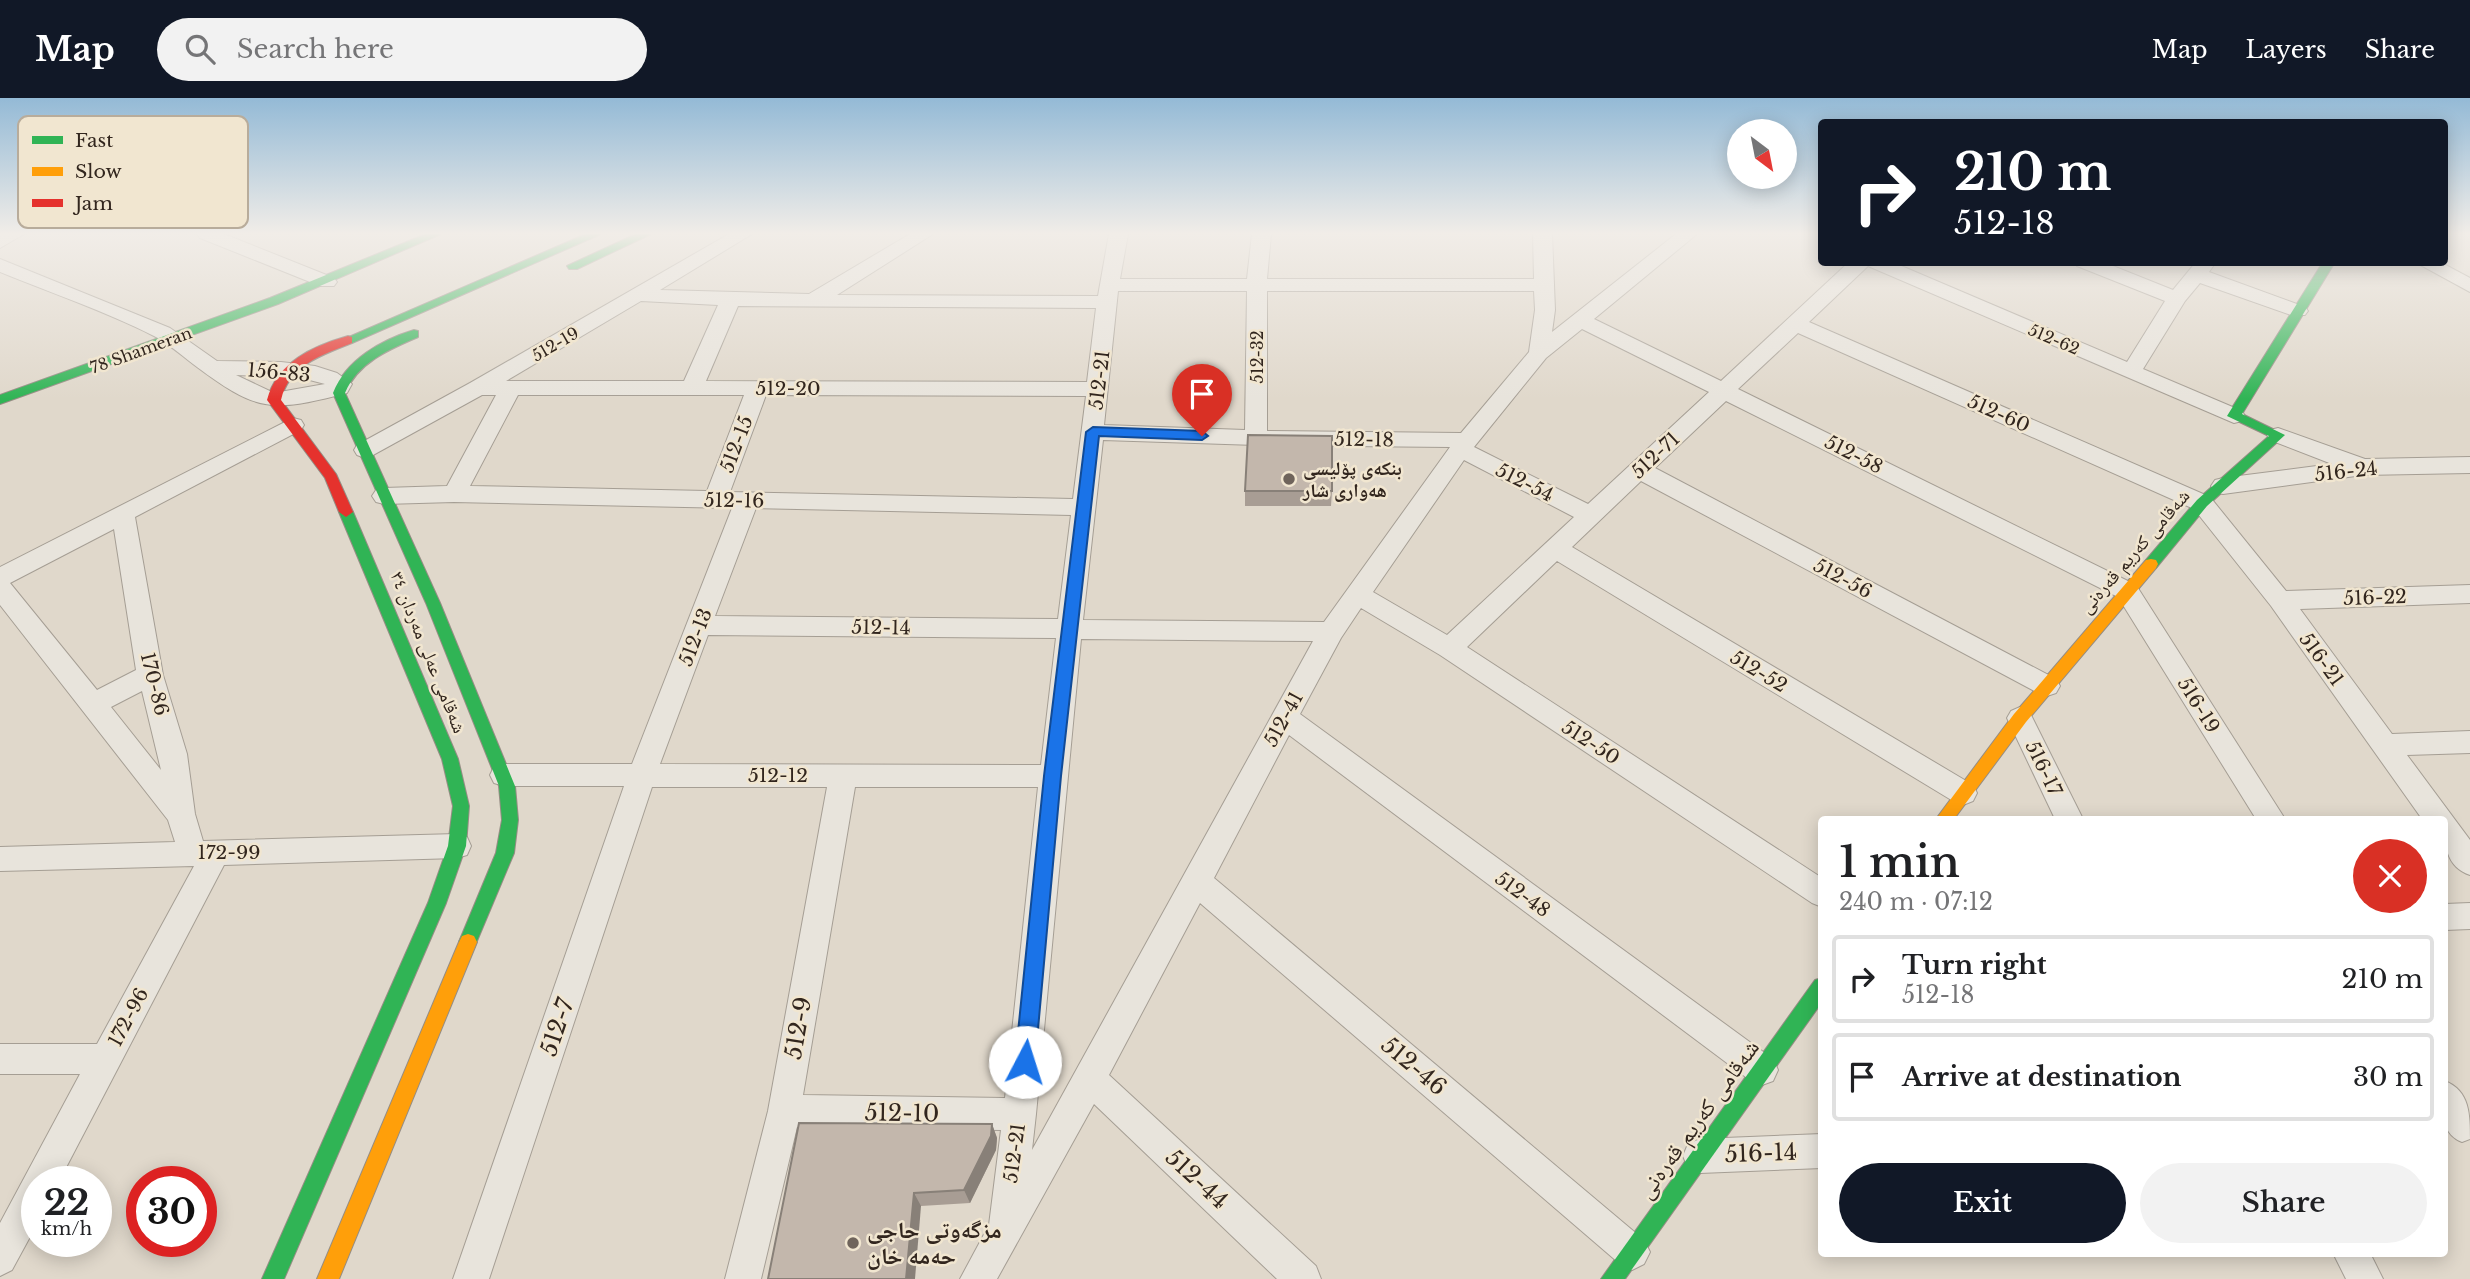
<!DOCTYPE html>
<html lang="en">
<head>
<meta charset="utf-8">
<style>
  body { margin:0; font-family:"Libre Baskerville","Noto Naskh Arabic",serif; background:#f2f2f2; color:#202124; height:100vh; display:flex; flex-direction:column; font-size:26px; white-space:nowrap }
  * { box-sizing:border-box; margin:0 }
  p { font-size:23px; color:#757577 }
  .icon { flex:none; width:38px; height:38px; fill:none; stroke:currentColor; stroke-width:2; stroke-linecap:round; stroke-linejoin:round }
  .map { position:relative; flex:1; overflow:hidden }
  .panel { position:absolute; left:1818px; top:718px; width:630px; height:441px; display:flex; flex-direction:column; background:#fff; border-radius:7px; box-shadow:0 4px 18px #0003 }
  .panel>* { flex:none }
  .top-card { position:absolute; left:1818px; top:21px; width:630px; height:147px; border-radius:7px; box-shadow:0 4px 18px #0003; background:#111827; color:#fff; overflow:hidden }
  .needle { width:46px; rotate:148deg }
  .fabs { position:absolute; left:1727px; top:21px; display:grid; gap:14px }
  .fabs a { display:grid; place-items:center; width:70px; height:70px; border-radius:50%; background:#fff; box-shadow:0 4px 18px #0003; font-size:35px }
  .speed { position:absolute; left:21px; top:1068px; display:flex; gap:14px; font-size:35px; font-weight:700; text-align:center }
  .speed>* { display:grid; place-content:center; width:91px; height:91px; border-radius:50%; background:#fff; box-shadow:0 4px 18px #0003; line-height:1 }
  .speed small { font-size:18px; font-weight:400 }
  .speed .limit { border:10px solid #d22; background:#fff; color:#111 }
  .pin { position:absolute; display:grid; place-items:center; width:60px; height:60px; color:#fff; margin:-72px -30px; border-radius:50% 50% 50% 0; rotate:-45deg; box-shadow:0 0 7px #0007 }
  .pin .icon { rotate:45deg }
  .me { position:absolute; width:77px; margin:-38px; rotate:5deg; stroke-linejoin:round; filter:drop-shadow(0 0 5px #0008) }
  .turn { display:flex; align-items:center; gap:24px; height:147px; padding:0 21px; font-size:32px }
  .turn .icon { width:91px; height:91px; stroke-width:2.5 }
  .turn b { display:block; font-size:49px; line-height:60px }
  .round { display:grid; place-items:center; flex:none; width:74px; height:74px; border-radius:37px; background:#f2f2f2 }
  .headline { display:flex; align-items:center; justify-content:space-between; height:119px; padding:0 21px }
  h1 { font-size:42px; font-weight:600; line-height:52px }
  .cta { display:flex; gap:14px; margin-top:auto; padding:14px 21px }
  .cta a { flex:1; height:80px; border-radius:42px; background:#111827; color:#fff; font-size:28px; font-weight:600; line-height:80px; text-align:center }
  .cta a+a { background:#f2f2f2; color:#202124 }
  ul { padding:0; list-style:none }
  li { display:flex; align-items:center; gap:21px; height:88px; margin:0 14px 10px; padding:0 7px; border:4px solid #e0e0e0; border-radius:7px }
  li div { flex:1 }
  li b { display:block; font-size:26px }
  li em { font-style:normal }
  header { display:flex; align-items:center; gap:42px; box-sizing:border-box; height:98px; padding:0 35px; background:#111827; color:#fff }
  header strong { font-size:33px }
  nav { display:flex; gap:38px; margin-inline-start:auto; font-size:24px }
  .search { width:490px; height:63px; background:#f2f2f2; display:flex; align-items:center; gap:18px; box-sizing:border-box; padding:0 24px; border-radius:38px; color:#757577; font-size:26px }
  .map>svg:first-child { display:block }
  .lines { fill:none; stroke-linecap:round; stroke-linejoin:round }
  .street-casing { stroke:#a59e94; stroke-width:2 }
  .fast-casing { stroke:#958d84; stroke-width:2 }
  .slow-casing { stroke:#958d84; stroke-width:2 }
  .jam-casing { stroke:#958d84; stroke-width:2 }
  .street { fill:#e8e4dc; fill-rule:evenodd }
  .fast { fill:#30b455; fill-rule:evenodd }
  .slow { fill:#ff9f0a; fill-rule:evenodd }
  .jam { fill:#e5322d; fill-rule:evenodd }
  .wall { fill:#a89d94 }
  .shaded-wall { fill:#888078 }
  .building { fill:#c3b7ac; stroke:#888078; stroke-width:2 }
  .route { fill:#1a73e8; stroke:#114b97; stroke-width:2 }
  .poi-dot { fill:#6f645b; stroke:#f1e6d0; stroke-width:2.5 }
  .labels { text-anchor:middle; stroke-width:5; stroke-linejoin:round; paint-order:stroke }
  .far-street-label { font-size:16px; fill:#32261e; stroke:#f1e6d0 }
  .street-label { font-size:19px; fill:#32261e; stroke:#f1e6d0 }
  .poi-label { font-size:19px; font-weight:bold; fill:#32261e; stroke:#f1e6d0; text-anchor:start }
  .near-street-label { font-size:23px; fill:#32261e; stroke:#f1e6d0 }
  .near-poi-label { font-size:23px; font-weight:bold; fill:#32261e; stroke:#f1e6d0; text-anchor:start }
  .key { fill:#f1e6d0; stroke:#b8ac9b; stroke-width:2 }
  .key-label { font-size:19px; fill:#32261e }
</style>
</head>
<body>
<header>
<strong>Map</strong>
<div class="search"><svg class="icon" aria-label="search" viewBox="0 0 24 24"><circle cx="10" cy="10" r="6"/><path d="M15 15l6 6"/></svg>Search here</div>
<nav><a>Map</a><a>Layers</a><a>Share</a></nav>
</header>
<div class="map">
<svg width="2470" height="1181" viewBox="0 0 2470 1181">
  <rect width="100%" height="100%" fill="#e0d8cb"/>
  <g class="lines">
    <!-- street casing -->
    <g class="street-casing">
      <g id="street">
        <polygon points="0,136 24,136 0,150"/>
        <polygon points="197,136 224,136 334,180 337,184 334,188 320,188 200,140"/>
        <path d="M729,136H752L660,192L809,196L910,136H933L837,197L1098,198L1109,136H1128L1120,181H1247L1252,136H1271L1267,181H1534L1533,136H1552L1555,212L1552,234L1676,136H1697L1594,221L1721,283L1849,164H1892L2127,264L2165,203L2077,168L2075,164H2103L2173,192L2196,164H2216L2209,174L2305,209L2308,213L2305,217H2291L2200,185L2185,203L2143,271L2242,313L2245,318L2242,323L2234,325L1868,168L1809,224L2210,399L2286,493L2470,487V505L2300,511L2392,636L2470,633V655L2407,657L2470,742V777C2444,768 2445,744 2445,721H2422L2271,508L2194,411L1798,235L1738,291L2136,487L2285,721H2256L2118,499L1726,303L1655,370L2056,581L2060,588L2056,595L2047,598L2038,595L1641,383L1572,449L1973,687L1977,695L1973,703L1963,707L1953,703L1557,463L1467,549L1822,780V809L1812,805L1440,557L1361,510L1341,540L1300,616L1773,961L1778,972L1773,983L1762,987L1751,983L1289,637L1214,780L1644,1142L1650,1154L1644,1166L1632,1172L1620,1166L1200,805L1109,977L1316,1168L1321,1181H1277L1094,1006L997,1181H960L989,1127L1001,1032L797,1029L761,1181H725L768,1013L827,689H652L489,1181H453L624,688H504L494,685L490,677L494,669L504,666H632L732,410L454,404L384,406L376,404L372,398L376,392L384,390L447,388L496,297H482L373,357L365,360L357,357L354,352L357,347L470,285ZM1118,193H1247L1245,332L1104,327ZM1267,193H1534L1535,212L1529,254L1461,335L1267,333ZM641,203L718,207L684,283H506ZM738,208L1096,210L1087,284L706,283ZM1582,231L1709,294L1588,406L1474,349L1546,260ZM518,297H744L707,393L470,388ZM766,297L1086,298L1073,401L730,394ZM1103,342L1256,347L1450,349L1324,524L1083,522ZM1464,362L1574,419L1447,537L1373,494ZM756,410L1071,417L1058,521L715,518ZM708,537L1056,540L1041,667L660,666ZM1081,541L1313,543L1032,1052L1036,1016ZM855,689H1038L1005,1000L803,997Z"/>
        <path d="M0,161L170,230L217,263L281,264L315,268L337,275L352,286L347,295C270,315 257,314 193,266C181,257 168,245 154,238C105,213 51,195 0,174ZM236,277L298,279L325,286L274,295Z"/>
        <polygon points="2415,164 2440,164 2470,180 2470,194"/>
        <path d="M293,320L301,322L304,327L301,332L135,419L163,577L187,656L195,716L203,743L457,736L467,739L471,748L467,757L457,760L224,767L59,1083H37V1126L12,1172L0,1178V1125L80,976H0V946H97L194,768L0,773V749L175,744L168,722L0,507V469ZM114,431L136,572L97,592L10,485ZM142,593L161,672L111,609Z"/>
        <polygon points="2278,330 2365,361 2470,359 2470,375 2363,377 2223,396 2215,394 2211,388 2215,382 2223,380 2332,366 2270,342 2267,337 2270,332"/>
        <polygon points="2020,609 2029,613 2083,721 2055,721 2007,620 2011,613"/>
        <polygon points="2470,805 2470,831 2445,832 2445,806"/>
        <path d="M2445,983C2470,993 2470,1017 2470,1041L2462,1044C2437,1034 2444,1006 2445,983Z"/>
        <polygon points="1822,1036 1822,1070 1700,1075 1688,1070 1683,1058 1688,1046 1700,1041"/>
        <polygon points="2333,1155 2370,1155 2383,1181 2346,1181"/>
      </g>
    </g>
    <!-- fast casing -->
    <g class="fast-casing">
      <g id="fast">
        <polygon points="426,136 441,136 278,206 0,306 0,297 270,200"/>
        <polygon points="586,136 601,136 352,245 344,245 342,242"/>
        <polygon points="636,136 651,136 577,171 569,171 567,168"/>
        <polygon points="2323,164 2335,164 2242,316 2285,337 2207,408 2156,470 2146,470 2144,466 2146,462 2197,402 2269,338 2227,318"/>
        <path d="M414,232L418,233V239C390,251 358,264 345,295L440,505L515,688L518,722L514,755L474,850L468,852L462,850L459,844L496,755L502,722L499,688L426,505L333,295C346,262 381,242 414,232Z"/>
        <polygon points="346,409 353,414 458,661 469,708 466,748 446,805 284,1181 262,1181 428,805 448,748 453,708 442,661 339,414"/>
        <polygon points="1822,880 1822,904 1625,1181 1601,1181 1815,882"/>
      </g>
    </g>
    <!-- slow casing -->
    <g class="slow-casing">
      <g id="slow">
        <polygon points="2151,461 2156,462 2158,466 2156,470 2026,624 1954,721 1936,721 2014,616 2146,462"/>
        <polygon points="468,836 474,838 477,844 339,1181 317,1181 459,844 462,838"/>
      </g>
    </g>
    <!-- jam casing -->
    <g class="jam-casing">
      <path id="jam" d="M348,238L352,239V245C322,257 289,267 281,302L336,376L353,414L346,419L339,414L325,380L267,302C277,264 313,248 348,238Z"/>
    </g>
    <!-- street -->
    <use href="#street" class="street"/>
    <!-- fast -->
    <use href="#fast" class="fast"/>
    <!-- slow -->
    <use href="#slow" class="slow"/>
    <!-- jam -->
    <use href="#jam" class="jam"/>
  </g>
  <!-- wall -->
  <g class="wall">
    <polygon points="1245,393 1332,393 1331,408 1245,408"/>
    <polygon points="992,1026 997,1040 996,1052 970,1105 921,1108 768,1181"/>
  </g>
  <!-- shaded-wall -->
  <g class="shaded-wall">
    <polygon points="992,1026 997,1040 996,1052 970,1105 964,1092"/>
    <polygon points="914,1095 921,1108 915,1181 906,1181"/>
  </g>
  <!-- building -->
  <g class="building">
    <polygon points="1248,337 1332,338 1332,393 1245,393"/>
    <polygon points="799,1025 992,1026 991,1038 964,1092 914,1095 906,1181 768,1181"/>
  </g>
  <!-- sky -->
  <linearGradient id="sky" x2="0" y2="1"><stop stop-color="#94bad6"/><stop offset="0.45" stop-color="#f1ede8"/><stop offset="1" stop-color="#f1ede8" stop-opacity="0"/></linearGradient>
  <rect width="2470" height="301" fill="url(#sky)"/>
  <!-- route -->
  <polygon class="route" points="1093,329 1202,333 1208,338 1202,342 1099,338 1061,678 1035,964 1032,971 1025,973 1018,971 1015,964 1044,678 1086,334"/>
  <!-- markers -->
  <g class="poi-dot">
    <circle cx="1289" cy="381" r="7"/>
    <circle cx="853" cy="1145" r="7"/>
  </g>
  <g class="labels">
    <!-- far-street labels -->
    <g class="far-street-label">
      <text transform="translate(2054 241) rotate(23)" y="6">512-62</text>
      <text transform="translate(555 246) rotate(-30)" y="6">512-19</text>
      <text transform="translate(141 252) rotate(-20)" y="6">78 Shameran</text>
      <text transform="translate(1257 259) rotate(-90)" y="6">512-32</text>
    </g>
    <!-- street labels -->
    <g class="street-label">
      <text transform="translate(279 274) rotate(5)" y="7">156-83</text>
      <text transform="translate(1099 282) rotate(-83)" y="7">512-21</text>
      <text x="788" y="297">512-20</text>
      <text transform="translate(1999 315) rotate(24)" y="7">512-60</text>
      <text transform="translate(1364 341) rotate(1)" y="7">512-18</text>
      <text transform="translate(736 346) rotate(-69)" y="7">512-15</text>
      <text transform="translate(1854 356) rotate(27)" y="7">512-58</text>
      <text transform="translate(1655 357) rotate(-43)" y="7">512-71</text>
      <text transform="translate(2346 373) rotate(-6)" y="7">516-24</text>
      <text transform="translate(1525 384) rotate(27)" y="7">512-54</text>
      <text transform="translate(734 402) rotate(1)" y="7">512-16</text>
      <text transform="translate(2134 453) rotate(-49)" y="7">شەقامی کەریم قەرەنی</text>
      <text transform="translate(1843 480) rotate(28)" y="7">512-56</text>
      <text transform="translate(2375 499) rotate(-2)" y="7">516-22</text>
      <text transform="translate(881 529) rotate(1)" y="7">512-14</text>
      <text transform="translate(695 539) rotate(-69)" y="7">512-13</text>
      <text transform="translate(429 554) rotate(68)" y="7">شەقامی عەلی مەردان ٣٤</text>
      <text transform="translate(2322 561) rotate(54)" y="7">516-21</text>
      <text transform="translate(1759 573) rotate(31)" y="7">512-52</text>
      <text transform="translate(155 586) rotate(76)" y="7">170-86</text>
      <text transform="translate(2199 607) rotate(58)" y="7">516-19</text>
      <text transform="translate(1283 621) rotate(-61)" y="7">512-41</text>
      <text transform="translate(1591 644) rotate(33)" y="7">512-50</text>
      <text transform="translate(2044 670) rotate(64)" y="7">516-17</text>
      <text x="778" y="684">512-12</text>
      <text x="229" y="761">172-99</text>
      <text transform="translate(1523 796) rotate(36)" y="7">512-48</text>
      <text transform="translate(128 919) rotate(-62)" y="7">172-96</text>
      <text transform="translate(1014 1055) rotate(-82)" y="7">512-21</text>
    </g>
    <!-- poi labels -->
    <g class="poi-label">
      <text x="1303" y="377">بنکەی پۆلیسی<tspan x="1303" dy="22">هەواری شار</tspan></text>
    </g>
    <!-- near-street labels -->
    <g class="near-street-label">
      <text transform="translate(557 929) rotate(-71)" y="8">512-7</text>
      <text transform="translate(798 930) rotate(-80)" y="8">512-9</text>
      <text transform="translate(1414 968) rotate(40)" y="8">512-46</text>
      <text transform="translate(902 1015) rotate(1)" y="8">512-10</text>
      <text transform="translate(1698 1021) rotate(-54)" y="8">شەقامی کەریم قەرەنی</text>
      <text transform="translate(1761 1055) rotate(-2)" y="8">516-14</text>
      <text transform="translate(1197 1081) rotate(43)" y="8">512-44</text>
    </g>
    <!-- near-poi labels -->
    <g class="near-poi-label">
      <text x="867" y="1140">مزگەوتی حاجی<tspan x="867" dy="26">حەمە خان</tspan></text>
    </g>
  </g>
  <!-- legend -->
  <rect x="18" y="18" width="230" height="112" rx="10" class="key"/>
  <rect x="32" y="38" width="31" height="8" fill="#30b455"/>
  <rect x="32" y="69" width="31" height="9" fill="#ff9f0a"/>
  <rect x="32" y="101" width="31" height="8" fill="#e5322d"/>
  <g class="key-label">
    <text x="75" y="49">Fast</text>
    <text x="75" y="80">Slow</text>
    <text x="75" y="112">Jam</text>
  </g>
</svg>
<div class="fabs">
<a><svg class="needle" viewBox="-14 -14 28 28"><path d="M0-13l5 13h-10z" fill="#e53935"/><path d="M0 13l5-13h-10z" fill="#757577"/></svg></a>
</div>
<div class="speed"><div>22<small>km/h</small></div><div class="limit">30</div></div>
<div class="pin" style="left:1202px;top:338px;background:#d93025"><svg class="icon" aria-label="arrive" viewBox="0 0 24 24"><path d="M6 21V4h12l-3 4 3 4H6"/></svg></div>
<svg class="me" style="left:1025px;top:964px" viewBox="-20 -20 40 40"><circle r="19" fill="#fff"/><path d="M0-13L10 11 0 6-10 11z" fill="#1a73e8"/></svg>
<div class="top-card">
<div class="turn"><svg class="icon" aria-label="right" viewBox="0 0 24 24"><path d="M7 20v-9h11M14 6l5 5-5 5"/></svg><div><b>210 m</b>512-18</div></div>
</div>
<section class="panel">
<div class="headline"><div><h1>1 min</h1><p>240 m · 07:12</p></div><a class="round" style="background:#d93025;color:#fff"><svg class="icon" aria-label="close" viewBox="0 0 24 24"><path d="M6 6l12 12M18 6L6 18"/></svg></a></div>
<ul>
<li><svg class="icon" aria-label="right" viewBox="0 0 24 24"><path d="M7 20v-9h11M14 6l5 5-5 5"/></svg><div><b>Turn right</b><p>512-18</p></div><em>210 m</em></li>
<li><svg class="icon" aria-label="arrive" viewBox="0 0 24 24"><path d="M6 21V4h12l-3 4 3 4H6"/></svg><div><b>Arrive at destination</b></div><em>30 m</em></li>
</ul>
<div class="cta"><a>Exit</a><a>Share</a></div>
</section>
</div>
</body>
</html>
